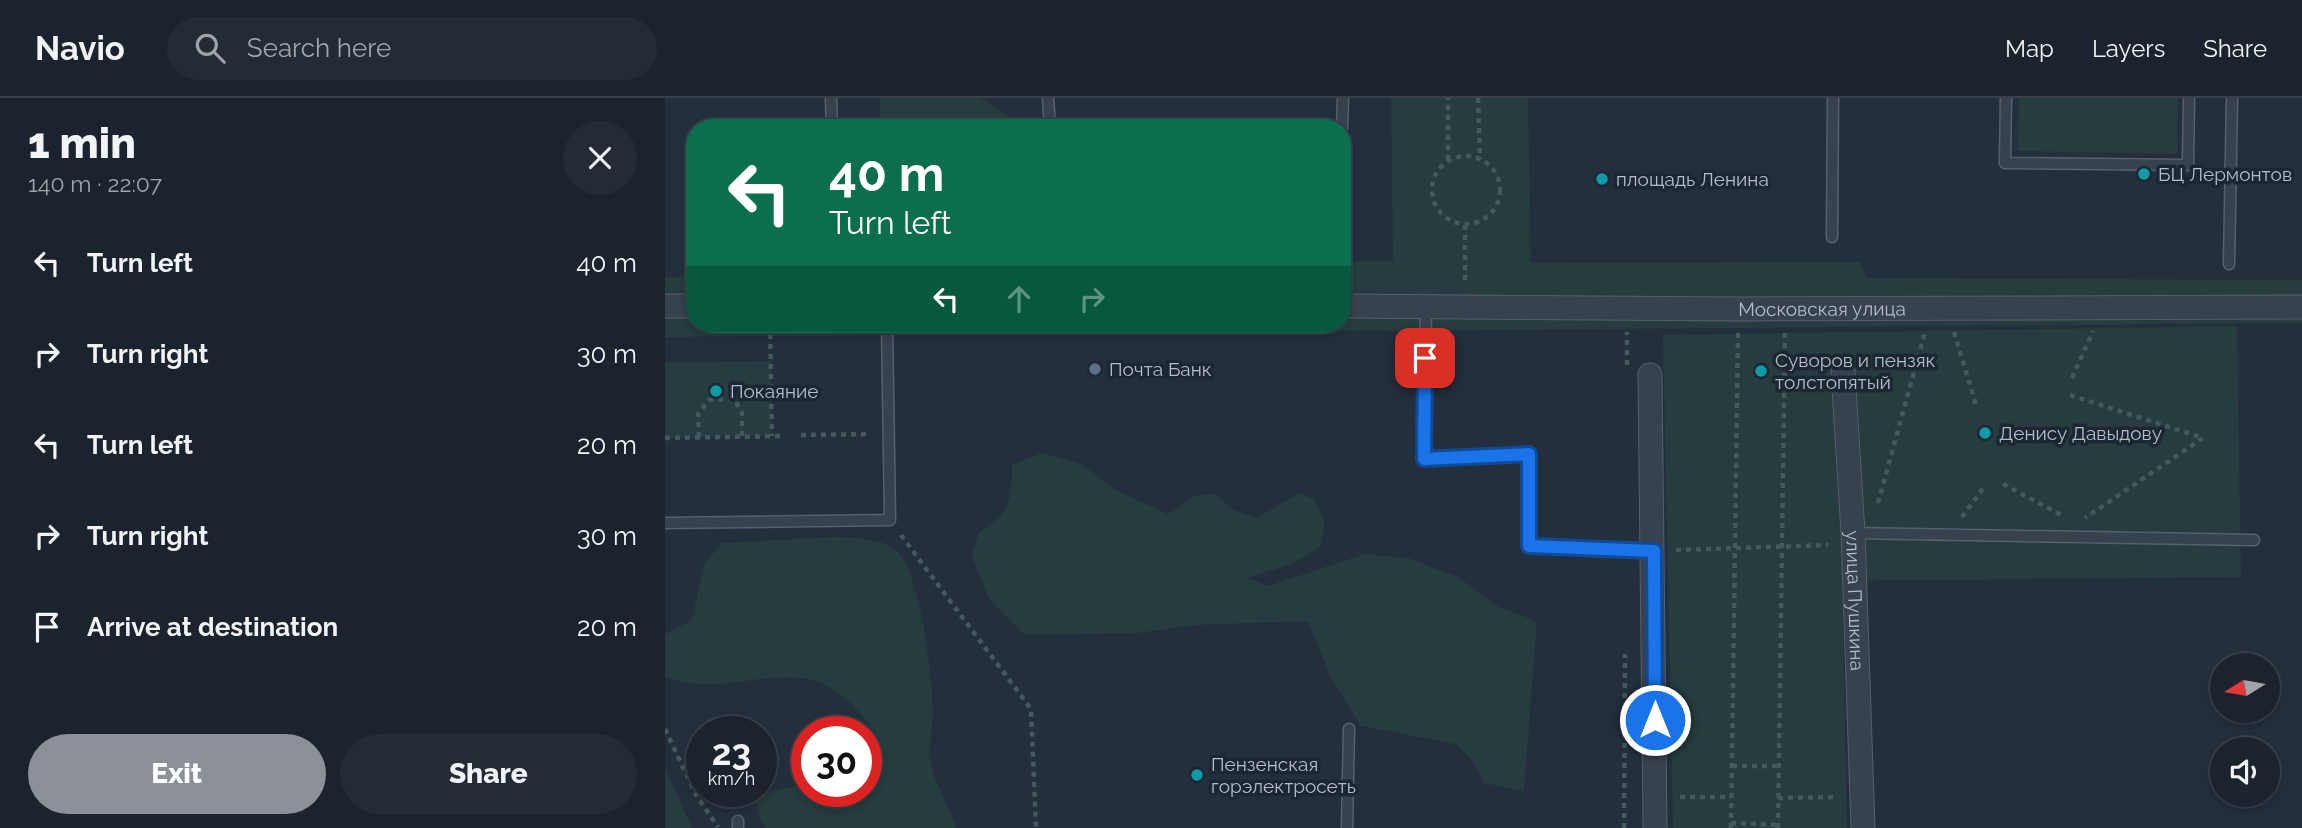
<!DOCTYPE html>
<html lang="en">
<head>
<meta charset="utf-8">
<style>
  body { margin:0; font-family:Raleway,sans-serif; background:#242b36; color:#f1f3f6; height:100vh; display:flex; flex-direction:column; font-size:26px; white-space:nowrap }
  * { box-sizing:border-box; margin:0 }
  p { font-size:23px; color:#a0a4aa }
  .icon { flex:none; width:38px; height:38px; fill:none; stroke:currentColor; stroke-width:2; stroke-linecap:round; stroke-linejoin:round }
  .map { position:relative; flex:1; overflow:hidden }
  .panel { display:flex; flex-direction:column; background:#1b232e; width:665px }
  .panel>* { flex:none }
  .guide { position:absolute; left:21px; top:21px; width:665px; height:214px; border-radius:28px; box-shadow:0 4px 10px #0003,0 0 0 2px #39404a; background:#0b6e4f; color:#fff; overflow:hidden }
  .needle { width:46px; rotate:259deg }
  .fabs { position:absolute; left:1545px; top:555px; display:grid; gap:14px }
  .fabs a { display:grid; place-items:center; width:70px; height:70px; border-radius:50%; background:#1b232e; box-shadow:0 4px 10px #0003,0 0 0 2px #39404a; font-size:35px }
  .speed { position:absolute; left:21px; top:618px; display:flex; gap:14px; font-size:35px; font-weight:700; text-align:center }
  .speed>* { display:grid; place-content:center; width:91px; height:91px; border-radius:50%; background:#1b232e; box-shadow:0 4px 10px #0003,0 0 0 2px #39404a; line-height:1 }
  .speed small { font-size:18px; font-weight:400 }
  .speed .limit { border:10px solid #d22; background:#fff; color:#111 }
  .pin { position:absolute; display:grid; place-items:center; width:60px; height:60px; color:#fff; margin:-30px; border-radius:14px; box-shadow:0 4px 10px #0006 }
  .me { position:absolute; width:77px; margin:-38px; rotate:0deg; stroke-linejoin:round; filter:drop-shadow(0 0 5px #0008) }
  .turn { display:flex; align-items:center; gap:24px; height:147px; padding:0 28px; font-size:32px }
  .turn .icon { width:91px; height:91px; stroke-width:2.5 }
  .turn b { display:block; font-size:49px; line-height:60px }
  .lanes { display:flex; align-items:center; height:66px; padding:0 28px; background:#0003; justify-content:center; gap:35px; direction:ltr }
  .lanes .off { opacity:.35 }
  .round { display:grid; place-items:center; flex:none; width:74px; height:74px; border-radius:37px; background:#242b36 }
  .summary { display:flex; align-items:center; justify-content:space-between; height:119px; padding:0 28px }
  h1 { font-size:42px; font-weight:800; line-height:52px }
  .action { display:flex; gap:14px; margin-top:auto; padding:14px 28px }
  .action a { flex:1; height:80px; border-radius:42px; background:#8c9099; color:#fff; font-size:28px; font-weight:800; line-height:80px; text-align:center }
  .action a+a { background:#242b36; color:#f1f3f6 }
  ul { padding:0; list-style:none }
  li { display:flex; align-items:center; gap:21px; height:91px; padding:0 28px }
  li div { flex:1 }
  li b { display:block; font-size:26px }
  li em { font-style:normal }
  header { display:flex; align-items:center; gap:42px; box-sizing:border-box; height:98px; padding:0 35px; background:#1b232e; border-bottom:2px solid #39404a }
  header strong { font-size:33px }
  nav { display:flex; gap:38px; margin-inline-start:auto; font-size:24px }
  .search { width:490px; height:63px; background:#242b36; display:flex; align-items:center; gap:18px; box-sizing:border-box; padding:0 24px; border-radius:38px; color:#a0a4aa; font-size:26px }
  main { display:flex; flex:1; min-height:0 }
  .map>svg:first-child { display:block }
  .green { fill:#263c3f }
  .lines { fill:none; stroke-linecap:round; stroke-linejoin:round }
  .lane-casing { stroke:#565f6c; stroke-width:13 }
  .street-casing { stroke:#565f6c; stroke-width:25 }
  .path { stroke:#44595c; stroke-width:4.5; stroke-dasharray:5 5; stroke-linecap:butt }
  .lane { stroke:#38414e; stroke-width:10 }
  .street { stroke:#38414e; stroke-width:23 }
  .route-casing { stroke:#114b97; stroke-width:18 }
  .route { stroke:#1a73e8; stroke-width:12 }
  .culture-dot { fill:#0f9aa8; stroke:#1d2633; stroke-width:2.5 }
  .service-dot { fill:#5c6f8a; stroke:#1d2633; stroke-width:2.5 }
  .labels { text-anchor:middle; stroke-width:7; stroke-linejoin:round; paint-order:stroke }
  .poi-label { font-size:19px; fill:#b4bcc9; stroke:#1d2633; text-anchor:start }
  .street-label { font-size:19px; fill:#b4bcc9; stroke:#1d2633 }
</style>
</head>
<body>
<header>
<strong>Navio</strong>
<div class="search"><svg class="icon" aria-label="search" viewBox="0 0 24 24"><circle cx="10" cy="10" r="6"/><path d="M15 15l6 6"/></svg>Search here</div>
<nav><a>Map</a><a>Layers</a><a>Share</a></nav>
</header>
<main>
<section class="panel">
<div class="summary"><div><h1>1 min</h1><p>140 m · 22:07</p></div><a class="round"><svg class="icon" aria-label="close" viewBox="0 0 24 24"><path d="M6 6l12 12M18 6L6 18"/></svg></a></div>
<ul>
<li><svg class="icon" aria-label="left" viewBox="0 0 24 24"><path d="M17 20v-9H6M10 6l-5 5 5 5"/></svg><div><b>Turn left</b></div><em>40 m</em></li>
<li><svg class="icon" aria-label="right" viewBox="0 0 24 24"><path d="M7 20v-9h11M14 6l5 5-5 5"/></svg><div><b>Turn right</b></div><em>30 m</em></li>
<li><svg class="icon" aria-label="left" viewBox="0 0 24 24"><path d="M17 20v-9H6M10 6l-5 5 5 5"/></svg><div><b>Turn left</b></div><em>20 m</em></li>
<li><svg class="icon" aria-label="right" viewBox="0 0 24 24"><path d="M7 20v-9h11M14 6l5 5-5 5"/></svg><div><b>Turn right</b></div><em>30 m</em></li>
<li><svg class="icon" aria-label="arrive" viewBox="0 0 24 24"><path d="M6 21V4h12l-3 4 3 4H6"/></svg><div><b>Arrive at destination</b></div><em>20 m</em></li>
</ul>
<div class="action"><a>Exit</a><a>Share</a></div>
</section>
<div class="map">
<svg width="1637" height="730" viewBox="0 0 1637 730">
  <rect width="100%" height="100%" fill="#242f3e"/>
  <!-- green -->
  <g class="green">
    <polygon points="215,0 315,0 362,30 215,30"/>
    <polygon points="726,0 863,0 866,165 1195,164 1202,180 1637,182 1637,225 0,239 0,179 30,179 30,226 677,226 677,163 728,163"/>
    <polygon points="1354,0 1513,0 1512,56 1353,53"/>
    <polygon points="1572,228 1576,479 1177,483 1182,730 1008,730 998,237"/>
    <polygon points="106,263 107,338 0,340 0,265"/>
    <path d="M377,355L416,366L449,391L503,416L529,398L550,396L568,412L592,420L634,395L649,401L660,423L656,448L629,465L582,480L603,488L700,456L743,460L793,479L833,509L872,523L859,693L819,685L809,664L790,646L696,628L665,578L643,523L530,527L473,535L360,537L324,501L307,458L314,434C346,415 346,403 347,367Z"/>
    <path d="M169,439C187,440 217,440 231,452C256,473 268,584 268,617C267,635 263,653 267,670C271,688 285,710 291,730H101L95,722L89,697L142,686V693H201V657L207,631C140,534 83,608 0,579V536L27,522L39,466L57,445Z"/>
    <polygon points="0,670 27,730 0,730"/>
  </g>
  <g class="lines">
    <!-- lane casing -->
    <g class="lane-casing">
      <g id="lane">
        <polyline points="166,0 167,30"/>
        <polyline points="383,0 385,30"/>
        <polyline points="1341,0 1340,65 1523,67 1524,0"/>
        <polyline points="677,30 678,0"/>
        <polyline points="1167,139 1168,0"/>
        <polyline points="1564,166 1567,0"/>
        <polyline points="761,209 759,361 864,356 864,448 989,453"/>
        <polyline points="0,425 225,422 222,226"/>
        <polyline points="1188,435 1589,442"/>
        <polyline points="73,723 73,730"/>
        <polyline points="682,730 684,631"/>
      </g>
    </g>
    <!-- street casing -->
    <g class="street-casing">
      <g id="street">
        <polyline points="0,208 30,208"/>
        <path id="s1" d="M677,208L1073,211L1637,209"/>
        <path id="s2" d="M1178,274L1188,435L1198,730"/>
        <polyline points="985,277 990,730"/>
      </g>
    </g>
    <!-- path -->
    <g class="path">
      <polyline points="813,0 815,61"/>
      <circle cx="801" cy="92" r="34"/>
      <polyline points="783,62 783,0"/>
      <polyline points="800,127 800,185"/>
      <polyline points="105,226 107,338"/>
      <polyline points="1289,234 1311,307"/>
      <polyline points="962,267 962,234"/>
      <polyline points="1407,280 1428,233"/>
      <polyline points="1405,297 1538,340 1420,420"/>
      <polyline points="136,337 206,336"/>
      <polyline points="34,339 33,316 44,302 69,301 77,315 77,339"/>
      <polyline points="0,340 118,338"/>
      <polyline points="1338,386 1398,418"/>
      <polyline points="1213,405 1260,234"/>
      <polyline points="1297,419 1319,389"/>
      <polyline points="236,437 366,611 371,730"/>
      <polyline points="1011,452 1163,447"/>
      <polyline points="0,631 31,697 53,729"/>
      <polyline points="1067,668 1114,668"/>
      <polyline points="1015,699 1066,699"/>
      <polyline points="1113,700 1171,699"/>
      <polyline points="1066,725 1113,727"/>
      <polyline points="959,730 960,556"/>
      <polyline points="1066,730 1073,234"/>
      <polyline points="1113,730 1120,234"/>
    </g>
    <!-- lane -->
    <use href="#lane" class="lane"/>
    <!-- street -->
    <use href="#street" class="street"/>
  </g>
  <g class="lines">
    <!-- route casing -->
    <g class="route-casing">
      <polyline id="route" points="760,260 759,361 864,356 864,448 989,453 990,622"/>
    </g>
    <!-- route -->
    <use href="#route" class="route"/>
  </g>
  <!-- markers -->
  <g class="culture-dot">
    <circle cx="1479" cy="76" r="7"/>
    <circle cx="937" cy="81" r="7"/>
    <circle cx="1096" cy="273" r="7"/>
    <circle cx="51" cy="293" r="7"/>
    <circle cx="1320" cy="335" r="7"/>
    <circle cx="532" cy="677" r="7"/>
  </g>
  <circle class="service-dot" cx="430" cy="271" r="7"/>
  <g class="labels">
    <!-- poi labels -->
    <g class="poi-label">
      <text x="1493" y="83">БЦ Лермонтов</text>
      <text x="951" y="88">площадь Ленина</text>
      <text x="1110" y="269">Суворов и пензяк<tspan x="1110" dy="22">толстопятый</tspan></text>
      <text x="444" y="278">Почта Банк</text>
      <text x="65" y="300">Покаяние</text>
      <text x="1334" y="342">Денису Давыдову</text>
      <text x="546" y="673">Пензенская<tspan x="546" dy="22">горэлектросеть</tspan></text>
    </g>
    <!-- street labels -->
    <g class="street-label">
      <text dy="7" stroke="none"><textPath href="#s1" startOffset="480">Московская улица</textPath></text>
      <text dy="7" stroke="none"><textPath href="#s2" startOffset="229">улица Пушкина</textPath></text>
    </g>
  </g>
</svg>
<div class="fabs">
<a><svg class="needle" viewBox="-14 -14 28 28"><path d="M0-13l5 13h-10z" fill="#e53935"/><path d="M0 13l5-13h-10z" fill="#a0a4aa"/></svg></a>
<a><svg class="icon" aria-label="sound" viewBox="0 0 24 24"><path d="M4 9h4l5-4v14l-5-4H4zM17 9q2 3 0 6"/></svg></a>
</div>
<div class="speed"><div>23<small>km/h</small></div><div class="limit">30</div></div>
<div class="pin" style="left:760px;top:260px;background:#d93025"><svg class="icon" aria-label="arrive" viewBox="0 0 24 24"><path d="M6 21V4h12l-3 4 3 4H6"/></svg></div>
<svg class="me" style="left:990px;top:622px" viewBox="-20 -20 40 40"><circle r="17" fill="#1a73e8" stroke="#fff" stroke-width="3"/><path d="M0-11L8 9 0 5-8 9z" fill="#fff"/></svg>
<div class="guide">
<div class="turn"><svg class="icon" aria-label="left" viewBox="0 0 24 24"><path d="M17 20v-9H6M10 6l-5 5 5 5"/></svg><div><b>40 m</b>Turn left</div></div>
<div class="lanes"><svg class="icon" aria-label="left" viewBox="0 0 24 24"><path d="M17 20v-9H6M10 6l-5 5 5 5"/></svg><svg class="icon off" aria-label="ahead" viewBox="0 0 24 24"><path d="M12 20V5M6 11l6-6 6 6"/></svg><svg class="icon off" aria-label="right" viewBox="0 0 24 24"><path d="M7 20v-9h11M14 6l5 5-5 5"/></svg></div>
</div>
</div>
</main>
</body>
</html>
